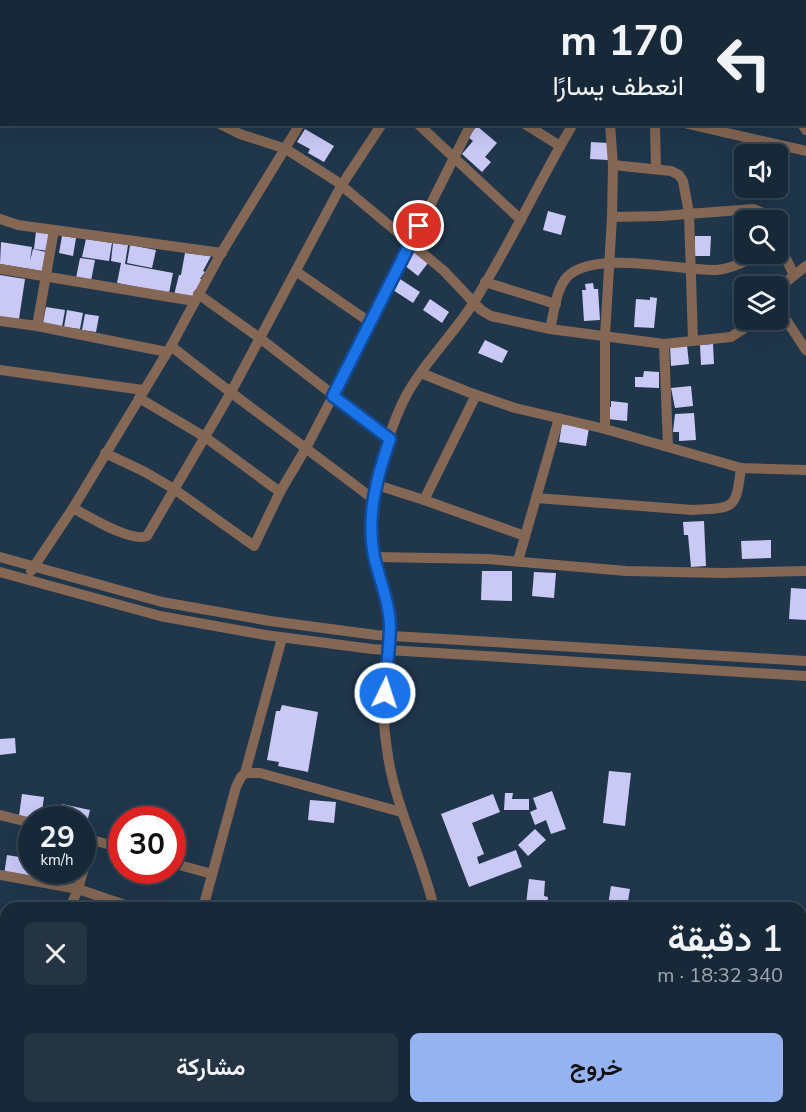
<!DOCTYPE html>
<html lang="ar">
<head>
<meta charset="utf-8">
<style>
  body { margin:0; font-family:"Nunito Sans",Vazirmatn,sans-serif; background:#243443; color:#f1f3f6; direction:rtl; height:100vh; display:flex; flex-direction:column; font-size:22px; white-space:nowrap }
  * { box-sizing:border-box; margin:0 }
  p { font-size:20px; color:#9ea6ae }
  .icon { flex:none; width:33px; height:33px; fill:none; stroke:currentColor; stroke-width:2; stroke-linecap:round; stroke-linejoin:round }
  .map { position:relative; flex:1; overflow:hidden; direction:ltr }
  .drawer { position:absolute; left:0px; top:902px; width:807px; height:212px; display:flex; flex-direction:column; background:#172838; border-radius:18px 18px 0 0; box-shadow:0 6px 24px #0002,0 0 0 2px #364453; direction:rtl }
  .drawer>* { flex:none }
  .top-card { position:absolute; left:0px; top:0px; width:807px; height:126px; box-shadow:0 6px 24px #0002,0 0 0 2px #364453; direction:rtl; background:#172838; color:#f1f3f6; overflow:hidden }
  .fabs { position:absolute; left:734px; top:144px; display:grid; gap:12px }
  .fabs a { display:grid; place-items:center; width:54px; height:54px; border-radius:9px; background:#172838; box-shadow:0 6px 24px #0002,0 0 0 2px #364453; font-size:30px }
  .speed { position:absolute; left:18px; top:806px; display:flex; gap:12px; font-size:30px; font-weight:700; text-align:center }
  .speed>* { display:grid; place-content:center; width:78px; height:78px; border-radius:50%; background:#172838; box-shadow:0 6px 24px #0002,0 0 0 2px #364453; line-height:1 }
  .speed small { font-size:15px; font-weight:400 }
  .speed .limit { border:9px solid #d22; background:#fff; color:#111 }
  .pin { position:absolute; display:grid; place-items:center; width:51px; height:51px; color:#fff; margin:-26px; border:3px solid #fff; border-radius:50%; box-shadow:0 2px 6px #0007 }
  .me { position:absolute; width:66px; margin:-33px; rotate:4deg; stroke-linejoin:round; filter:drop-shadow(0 0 4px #0008) }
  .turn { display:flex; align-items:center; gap:21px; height:126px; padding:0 24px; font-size:27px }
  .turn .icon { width:78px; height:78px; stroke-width:2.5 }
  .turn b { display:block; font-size:42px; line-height:51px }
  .round { display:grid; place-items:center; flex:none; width:63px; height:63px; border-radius:9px; background:#243443 }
  .overview { display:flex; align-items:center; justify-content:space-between; height:102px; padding:0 24px }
  h1 { font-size:36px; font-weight:600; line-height:45px }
  .button { display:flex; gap:12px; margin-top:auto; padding:12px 24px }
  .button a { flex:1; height:69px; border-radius:9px; background:#95b2f1; color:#111; font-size:24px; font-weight:600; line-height:69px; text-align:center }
  .button a+a { background:#243443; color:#f1f3f6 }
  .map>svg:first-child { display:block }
  .building { fill:#cac9f6 }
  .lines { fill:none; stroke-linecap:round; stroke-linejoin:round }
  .minor { stroke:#846754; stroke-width:10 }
  .route-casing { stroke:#114b97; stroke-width:15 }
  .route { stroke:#1a73e8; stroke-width:10 }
</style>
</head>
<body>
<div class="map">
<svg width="806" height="1112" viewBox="0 0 806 1112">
  <rect width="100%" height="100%" fill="#1f364b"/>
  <!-- building -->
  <g class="building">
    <polygon points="477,126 497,143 485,157 491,162 482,172 462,154 473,141 468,137"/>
    <polygon points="305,129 334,146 324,162 308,153 310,149 297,142"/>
    <polygon points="591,142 609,143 608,160 590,159"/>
    <polygon points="548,211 566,216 561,235 543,230"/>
    <polygon points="744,228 744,253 736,230"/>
    <polygon points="36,231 50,233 49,251 34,249"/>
    <polygon points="62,236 76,238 73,256 59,253"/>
    <polygon points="695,236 711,236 710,256 695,256"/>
    <polygon points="86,239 112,243 109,261 82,257"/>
    <polygon points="1,242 32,247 30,261 33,249 46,252 42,271 0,264"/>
    <polygon points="113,243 128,245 125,264 173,273 169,293 117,283 121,263 111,261"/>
    <polygon points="130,245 156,250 152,268 127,263"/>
    <polygon points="414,252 428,263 418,276 404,265"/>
    <polygon points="185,253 211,256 203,271 205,272 200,279 202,279 192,298 174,295 179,275 181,275"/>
    <polygon points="80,258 95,260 91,281 76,278"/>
    <polygon points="0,275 25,279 19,319 0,317"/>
    <polygon points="400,279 420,292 413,303 393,290"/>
    <polygon points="593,283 594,289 598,289 600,320 584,321 582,290 586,290 585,284"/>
    <polygon points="650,297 657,298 654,328 634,327 636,299 650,300"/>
    <polygon points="430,299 449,312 442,323 423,310"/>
    <polygon points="46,307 65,310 62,327 43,323"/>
    <polygon points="67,310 83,313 80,329 64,327"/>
    <polygon points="85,314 99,316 96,332 82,330"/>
    <polygon points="485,340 508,351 502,363 478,353"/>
    <polygon points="713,344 714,364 701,365 700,345"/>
    <polygon points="687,345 689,364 671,366 670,346"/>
    <polygon points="644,371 659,372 659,388 635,387 635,377 643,377"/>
    <polygon points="691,386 693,406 675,408 671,388"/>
    <polygon points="611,401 628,403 627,421 607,419 608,407 611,407"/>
    <polygon points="694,413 696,440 679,441 679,432 673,432 675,414"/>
    <polygon points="562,424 589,428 586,446 559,442"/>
    <polygon points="704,521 706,566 691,567 688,535 684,535 683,522"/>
    <polygon points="771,540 771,558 742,559 741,541"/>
    <polygon points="482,571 512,571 512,601 481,600"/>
    <polygon points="534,572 556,573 554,598 532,596"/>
    <polygon points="791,588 806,589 806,620 789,619"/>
    <polygon points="282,705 318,712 308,772 278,766 279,762 267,760 276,711 280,711"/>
    <polygon points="15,738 16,753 0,755 0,739"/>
    <polygon points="609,771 631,773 625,826 603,823"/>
    <polygon points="552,791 566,829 551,834 546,820 535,825 530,812 537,809 533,798"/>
    <polygon points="505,793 513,793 512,799 529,799 529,810 504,810"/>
    <polygon points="22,794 44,797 41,819 19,816"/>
    <polygon points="493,794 500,812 472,823 484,854 477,857 479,864 516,850 522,867 469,887 441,814"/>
    <polygon points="310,800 336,802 334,823 308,820"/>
    <polygon points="62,804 90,810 85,831 82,831 82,819 58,819"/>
    <polygon points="535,829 546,840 528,856 518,845"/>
    <polygon points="7,855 32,859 32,870 40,870 39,881 4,875"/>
    <polygon points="529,879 545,881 544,896 548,897 547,906 526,904"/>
    <polygon points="611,886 630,889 627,907 608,905"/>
    <polygon points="194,1107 203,1107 202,1109 210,1112 192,1112"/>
    <polygon points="234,1107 256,1107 254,1112 235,1112 232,1111"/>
    <polygon points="268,1107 283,1107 281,1112 265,1112"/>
    <polygon points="320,1107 340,1107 341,1108 338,1112 331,1108 329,1112"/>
    <polygon points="350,1107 367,1107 363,1112 347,1112"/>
    <polygon points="409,1107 428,1107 420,1112 412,1112"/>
    <polygon points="440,1107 454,1107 442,1112"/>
    <polygon points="544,1107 559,1107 556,1112 546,1112 541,1110"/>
    <polygon points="561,1107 576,1107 573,1112 558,1112"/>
    <polygon points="655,1107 673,1107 670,1112 652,1112"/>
    <polygon points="697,1107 699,1107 708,1112 694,1112"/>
  </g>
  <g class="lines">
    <!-- minor -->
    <g class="minor">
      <polyline points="115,0 116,2"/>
      <polyline points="443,0 445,2"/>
      <polyline points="703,0 704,2"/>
      <polyline points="4,2 6,0"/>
      <polyline points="379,2 380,0"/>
      <polyline points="454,2 455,0"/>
      <polyline points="537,2 538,0"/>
      <polyline points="621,2 621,0"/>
      <polyline points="806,29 806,28"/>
      <polyline points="806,117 806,116"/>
      <polyline points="220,124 240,134 286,149 336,181 444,271 481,310 491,316 550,329 664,344 731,337 743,329 750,320"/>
      <polyline points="418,124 521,220"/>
      <polyline points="525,124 560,146"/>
      <polyline points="655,124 656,169"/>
      <polyline points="688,124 806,151"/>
      <polyline points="802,124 806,130"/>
      <polyline points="613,165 671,171 679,175 683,181 689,213 693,341"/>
      <polyline points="612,217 661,216 754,209 761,212 768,220"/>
      <polyline points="0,219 18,225 222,253"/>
      <polyline points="54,230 37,326 167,352"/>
      <polyline points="777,240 794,275"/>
      <polyline points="0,269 194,301"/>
      <polyline points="297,272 371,323"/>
      <polyline points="485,282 556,304"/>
      <polyline points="777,289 806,266"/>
      <polyline points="198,294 261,339 390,439"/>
      <polyline points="777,306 806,350"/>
      <polyline points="0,321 37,326"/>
      <path d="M550,329C554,313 556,289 567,277C595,249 678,271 716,270C731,269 745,262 758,254"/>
      <polyline points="664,344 668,447"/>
      <path d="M171,346C237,399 306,447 373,499"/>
      <polyline points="0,370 143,390"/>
      <polyline points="421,373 468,392 515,408 605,429 741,468 806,470"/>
      <polyline points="139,398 205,437 280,492"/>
      <polyline points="605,429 605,336 612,217 613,165 610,124"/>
      <polyline points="105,453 145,472 174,489 254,546 280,492 306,448 371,323 471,124"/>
      <polyline points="377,485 424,500 476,395"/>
      <path d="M536,498L693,510C735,508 736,509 741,468"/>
      <polyline points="424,500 525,536"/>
      <path d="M73,508C88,516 131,543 147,536L230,394L341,186L382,124"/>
      <polyline points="0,557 162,602 270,621 376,635 806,661"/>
      <polyline points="374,557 488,559 626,571 723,573 806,571"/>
      <polyline points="518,561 559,418"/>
      <polyline points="31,571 73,508 171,346 220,255 300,124"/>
      <polyline points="0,572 160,616 265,635 372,649 806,676"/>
      <polyline points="245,773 260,773 401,812"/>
      <polyline points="0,815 32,823"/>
      <polyline points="92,840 122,848"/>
      <polyline points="172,863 212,874"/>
      <polyline points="0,875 78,889 134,908"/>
      <polyline points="70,908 78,889 92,840 82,837"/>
      <polyline points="203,908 236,787 241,777 245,773 282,638"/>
      <path d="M434,908C422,856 396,809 388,756C386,742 383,726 384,711C385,682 392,650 390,621C386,575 364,547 374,497C381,463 390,425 407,394C425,361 454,334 474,302C510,245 538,183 573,124"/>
      <polyline points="801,1014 806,1010"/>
      <polyline points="0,1070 6,1055"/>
      <polyline points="375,1107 379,1112"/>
      <polyline points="433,1107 436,1112"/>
      <polyline points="486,1107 488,1112"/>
      <polyline points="608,1107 620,1112"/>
      <polyline points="33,1112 35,1107"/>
      <polyline points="82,1112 84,1107"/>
      <polyline points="136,1112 138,1107"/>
      <polyline points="256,1112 258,1107"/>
      <polyline points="298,1112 301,1107"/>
      <polyline points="733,1112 736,1107"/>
      <polyline points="805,1112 806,1110"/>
    </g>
  </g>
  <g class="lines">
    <!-- route casing -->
    <g class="route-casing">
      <path id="route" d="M385,693C386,670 390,647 390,624C389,600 379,579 374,556C366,517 377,476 390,439L333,396L419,226"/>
    </g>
    <!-- route -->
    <use href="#route" class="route"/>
  </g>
</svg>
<div class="fabs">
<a><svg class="icon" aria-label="sound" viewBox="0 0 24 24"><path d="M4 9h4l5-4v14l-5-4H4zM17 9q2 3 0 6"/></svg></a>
<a><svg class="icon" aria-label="search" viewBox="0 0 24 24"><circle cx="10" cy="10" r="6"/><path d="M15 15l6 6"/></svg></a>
<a><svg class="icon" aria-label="layers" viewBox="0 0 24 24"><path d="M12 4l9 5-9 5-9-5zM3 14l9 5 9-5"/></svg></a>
</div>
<div class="speed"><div>29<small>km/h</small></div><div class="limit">30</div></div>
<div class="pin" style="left:419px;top:226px;background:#d93025"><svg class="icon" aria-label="arrive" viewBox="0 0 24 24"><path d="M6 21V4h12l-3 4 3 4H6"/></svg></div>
<svg class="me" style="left:385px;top:693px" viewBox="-20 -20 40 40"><circle r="17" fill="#1a73e8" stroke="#fff" stroke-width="3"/><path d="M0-11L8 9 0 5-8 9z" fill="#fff"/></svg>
<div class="top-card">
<div class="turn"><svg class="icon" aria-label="left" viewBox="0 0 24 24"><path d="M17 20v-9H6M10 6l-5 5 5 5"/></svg><div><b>170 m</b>انعطف يسارًا</div></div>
</div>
<section class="drawer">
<div class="overview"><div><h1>1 دقيقة</h1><p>340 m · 18:32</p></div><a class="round"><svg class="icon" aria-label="close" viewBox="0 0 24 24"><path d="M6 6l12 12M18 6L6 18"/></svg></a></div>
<div class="button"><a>خروج</a><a>مشاركة</a></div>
</section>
</div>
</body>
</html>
